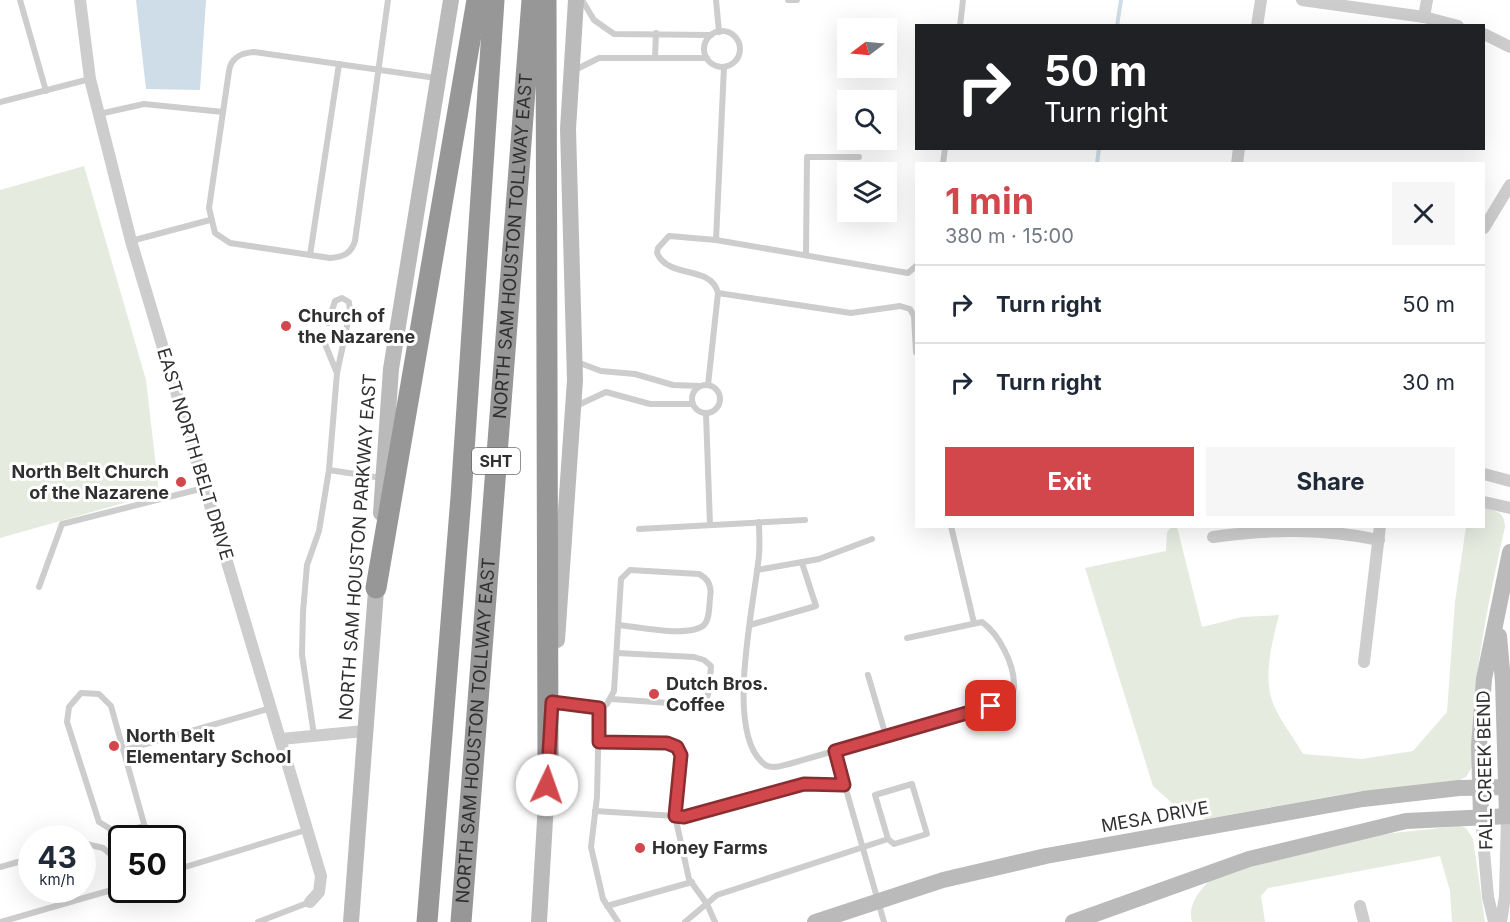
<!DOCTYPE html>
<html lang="en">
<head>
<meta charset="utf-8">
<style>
  body { margin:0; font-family:Inter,sans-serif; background:#f6f6f7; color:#1f2937; height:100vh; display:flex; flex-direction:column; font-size:22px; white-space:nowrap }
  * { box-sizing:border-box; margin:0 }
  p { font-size:20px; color:#747a83 }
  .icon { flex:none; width:33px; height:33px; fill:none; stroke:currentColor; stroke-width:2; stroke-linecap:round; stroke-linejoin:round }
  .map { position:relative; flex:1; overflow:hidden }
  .drawer { position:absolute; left:915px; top:162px; width:570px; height:366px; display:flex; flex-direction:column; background:#fff; border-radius:0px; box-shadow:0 6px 24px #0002 }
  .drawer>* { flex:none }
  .guide { position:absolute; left:915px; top:24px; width:570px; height:126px; border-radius:0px; box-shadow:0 6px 24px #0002; background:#202124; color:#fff; overflow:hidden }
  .needle { width:39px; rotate:254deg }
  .fabs { position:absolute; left:837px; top:18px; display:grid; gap:12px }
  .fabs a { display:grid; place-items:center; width:60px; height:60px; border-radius:0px; background:#fff; box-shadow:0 6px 24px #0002; font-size:30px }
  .speed { position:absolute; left:18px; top:825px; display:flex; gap:12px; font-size:30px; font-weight:700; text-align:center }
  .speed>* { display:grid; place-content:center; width:78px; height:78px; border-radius:50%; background:#fff; box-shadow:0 6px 24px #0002; line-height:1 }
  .speed small { font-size:15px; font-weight:400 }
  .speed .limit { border:3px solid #111; border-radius:9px; background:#fff; color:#111 }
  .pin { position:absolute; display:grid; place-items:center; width:51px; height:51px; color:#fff; margin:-26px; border-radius:12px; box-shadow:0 3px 9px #0006 }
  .me { position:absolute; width:66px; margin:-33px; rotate:3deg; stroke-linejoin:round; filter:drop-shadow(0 0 4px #0008) }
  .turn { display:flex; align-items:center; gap:21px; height:126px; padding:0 30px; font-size:27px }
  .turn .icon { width:78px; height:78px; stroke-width:2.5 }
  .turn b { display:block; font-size:42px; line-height:51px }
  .round { display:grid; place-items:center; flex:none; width:63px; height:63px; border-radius:0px; background:#f6f6f7 }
  .overview { display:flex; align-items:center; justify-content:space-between; height:102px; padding:0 30px }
  h1 { font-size:36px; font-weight:700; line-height:45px; color:#d2474b }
  .cta { display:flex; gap:12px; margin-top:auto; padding:12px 30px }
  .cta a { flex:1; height:69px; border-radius:0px; background:#d2474b; color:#fff; font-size:24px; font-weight:700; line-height:69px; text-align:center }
  .cta a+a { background:#f6f6f7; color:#1f2937 }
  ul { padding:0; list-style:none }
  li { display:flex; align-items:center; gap:18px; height:78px; padding:0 30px; border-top:2px solid #e0e1e3 }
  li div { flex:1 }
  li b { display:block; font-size:22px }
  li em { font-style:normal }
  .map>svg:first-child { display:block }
  .green { fill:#e5ebdf }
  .water { fill:#cedde8 }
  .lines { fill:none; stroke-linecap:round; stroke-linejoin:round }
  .stream { stroke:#cedde8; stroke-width:4 }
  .lane { stroke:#cdcdcd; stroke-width:6 }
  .street { stroke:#cdcdcd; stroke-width:12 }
  .secondary { stroke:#bababa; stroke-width:16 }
  .highway { stroke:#979797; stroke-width:21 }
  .route-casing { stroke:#882e31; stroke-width:15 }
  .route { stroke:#d2474b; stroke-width:10 }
  .poi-dot { fill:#d2474b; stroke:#fff; stroke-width:2 }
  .labels { text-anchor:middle; stroke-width:6; stroke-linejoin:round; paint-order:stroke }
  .shield { fill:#fff; stroke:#6e6e6e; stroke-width:1.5 }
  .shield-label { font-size:16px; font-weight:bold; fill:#303030 }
  .street-label { font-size:18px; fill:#303030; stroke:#fff }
  .poi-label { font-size:18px; font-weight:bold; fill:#303030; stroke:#fff; text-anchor:start }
</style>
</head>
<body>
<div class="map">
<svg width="1510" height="922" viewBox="0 0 1510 922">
  <rect width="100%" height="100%" fill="#fff"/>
  <!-- green -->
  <g class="green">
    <polygon points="84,166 146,380 159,493 0,538 0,190"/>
    <path d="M1484,508C1496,511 1505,512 1505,527C1487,607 1471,684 1472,767L1466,777L1455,782L1356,792L1206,819L1180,810L1153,786L1085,568L1166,551L1167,532L1171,527H1177L1202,627L1242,617L1279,615C1272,643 1262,678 1274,706C1282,723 1294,738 1303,754L1362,759L1413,751L1447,712L1455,602L1466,527L1484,526Z"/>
    <path d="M1459,826L1466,828L1473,839L1485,922H1452L1450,891L1440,856L1268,888L1261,896L1265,922H1192C1187,903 1202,888 1214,876L1366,836Z"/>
  </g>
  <!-- water -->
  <polygon class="water" points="136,0 206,0 200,90 146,89"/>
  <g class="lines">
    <!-- stream -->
    <g class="stream">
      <polyline points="1117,26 1121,0"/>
      <polyline points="1097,164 1099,148"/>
    </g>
    <!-- lane -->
    <g class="lane">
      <polyline points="20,0 46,91"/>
      <path d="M388,0L355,241C351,254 343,257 330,258L230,243L215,233L209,208L229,71C231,57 241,53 254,52L436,78"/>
      <polyline points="582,0 594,20 614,34 711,35"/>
      <polyline points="716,0 719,32"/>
      <polyline points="788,0 797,0"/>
      <polyline points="960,26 963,0"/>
      <circle cx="722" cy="49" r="18"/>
      <polyline points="655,58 656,33"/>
      <polyline points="724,67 716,240 908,273 916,266"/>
      <polyline points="575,70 599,58 707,58"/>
      <polyline points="0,102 90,79"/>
      <polyline points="99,114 144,104 223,112"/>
      <polyline points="943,164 945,148"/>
      <polyline points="131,241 210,220"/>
      <polyline points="806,254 807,157 859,157"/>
      <polyline points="310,255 339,64"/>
      <polyline points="718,293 851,313 900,306 910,309 914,316 916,352"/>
      <polyline points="325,344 337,373 350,312 349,302 342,298 335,301 328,323"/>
      <polyline points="577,362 601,371 635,374 673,385 699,386"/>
      <polyline points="337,373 329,470 382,478"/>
      <circle cx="706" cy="399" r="14"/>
      <path d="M708,385L718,293C711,264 669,280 657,253L658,248L669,236L716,240"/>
      <polyline points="576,406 606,392 650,404 693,404"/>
      <polyline points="706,414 710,525"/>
      <path d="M759,522C759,533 760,544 759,555C755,601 724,730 763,763C770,770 781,766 789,764L1009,701C1011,697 1014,691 1014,687C1015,665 999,634 982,622L907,638"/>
      <polyline points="951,526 974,623"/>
      <polyline points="639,529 805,520"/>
      <polyline points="757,570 819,559 872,539"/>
      <polyline points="39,587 62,524 204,488"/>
      <polyline points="750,625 816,606 802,563"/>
      <polyline points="868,675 886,736"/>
      <polyline points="611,699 699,705 706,701 709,691 711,666 704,660 694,657 617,653"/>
      <polyline points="552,702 599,708 597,797 591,847 603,899 618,922"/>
      <path d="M599,708L607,704L614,691L621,579L630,570L699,574C709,579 712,587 710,598C709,606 710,619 704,625C690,638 638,627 619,625"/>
      <polyline points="314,735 302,655 303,612 307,565 319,531 329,470"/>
      <polyline points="599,742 667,743 677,747 681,755 675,816 684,817 804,784 844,785"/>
      <polyline points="125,750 271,708"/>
      <polyline points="835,751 884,922"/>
      <polyline points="595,811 675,816 689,879 707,904 715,922"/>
      <polyline points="145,826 117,833 99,822 67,722 69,707 81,693 99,694 111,706 148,838"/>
      <polyline points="82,843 103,848 122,864"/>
      <polyline points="0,867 32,858"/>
      <polyline points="172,871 306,830"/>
      <polyline points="607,906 692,882"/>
      <polyline points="1,922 122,887"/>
      <polyline points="258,922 310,902"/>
      <polyline points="685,922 717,895 888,839 894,844 927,834 912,784 875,795 888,839"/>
    </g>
    <!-- street -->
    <g class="street">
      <polyline points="80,0 90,79 131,241 321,876 319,892 310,902"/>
      <polyline points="1302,0 1424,17 1458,26"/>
      <polyline points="1424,17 1427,0"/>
      <polyline points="1257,26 1261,0"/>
      <polyline points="1484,34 1510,47"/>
      <polyline points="1237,164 1239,148"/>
      <polyline points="1484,228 1510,185"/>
      <polyline points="1484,474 1510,481"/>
      <polyline points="1484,502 1510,508"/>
      <path d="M1213,537C1270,529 1323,528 1379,540"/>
      <polyline points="1364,662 1380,526"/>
      <polyline points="281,739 364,731"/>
      <polyline points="1481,816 1488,897 1494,922"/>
      <polyline points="1360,906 1364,922"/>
      <polyline points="1501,922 1505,896 1507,816"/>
    </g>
    <!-- secondary -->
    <g class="secondary">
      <polyline points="381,513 391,369 451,0"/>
      <polyline points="1499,636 1503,682 1507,816"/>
      <polyline points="557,640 575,380 568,129 576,0"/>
      <polyline points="1481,816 1479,746 1484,679 1510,552"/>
      <polyline points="351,922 377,577"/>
      <polyline points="539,922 549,752"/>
      <polyline points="815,922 943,880 1046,856 1363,799 1459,788 1510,787"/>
      <polyline points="1073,922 1249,859 1406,821 1510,816"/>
    </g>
    <!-- highway -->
    <g class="highway">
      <polyline points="546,0 548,762"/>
      <polyline points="376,588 477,0"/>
      <polyline points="427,922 461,497 494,0"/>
      <path id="s1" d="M461,922L532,0"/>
    </g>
  </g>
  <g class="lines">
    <!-- route casing -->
    <g class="route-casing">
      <polyline id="route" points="547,785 552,702 599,708 599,742 667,743 677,747 681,755 675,816 684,817 804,784 844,785 835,751 991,706"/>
    </g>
    <!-- route -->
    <use href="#route" class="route"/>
  </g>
  <!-- markers -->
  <g class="poi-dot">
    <circle cx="286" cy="326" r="6"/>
    <circle cx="181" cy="482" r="6"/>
    <circle cx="654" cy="694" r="6"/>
    <circle cx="114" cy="746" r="6"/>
    <circle cx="640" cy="848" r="6"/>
  </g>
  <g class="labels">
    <!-- shield labels -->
    <rect class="shield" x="472" y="448" width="48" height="26" rx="4.5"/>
    <g class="shield-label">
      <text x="496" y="467">SHT</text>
    </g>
    <!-- street labels -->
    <g class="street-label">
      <text dy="6" stroke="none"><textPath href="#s1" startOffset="678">NORTH SAM HOUSTON TOLLWAY EAST</textPath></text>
      <text transform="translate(195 454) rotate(73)" y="6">EAST NORTH BELT DRIVE</text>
      <text transform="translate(358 547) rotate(-86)" y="6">NORTH SAM HOUSTON PARKWAY EAST</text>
      <text dy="6" stroke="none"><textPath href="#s1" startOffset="192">NORTH SAM HOUSTON TOLLWAY EAST</textPath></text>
      <text transform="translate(1485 770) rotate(-91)" y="6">FALL CREEK BEND</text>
      <text transform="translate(1155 817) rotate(-10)" y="6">MESA DRIVE</text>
    </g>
    <!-- poi labels -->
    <g class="poi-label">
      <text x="298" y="322">Church of<tspan x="298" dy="21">the Nazarene</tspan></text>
      <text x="169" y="478" text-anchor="end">North Belt Church<tspan x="169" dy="21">of the Nazarene</tspan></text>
      <text x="666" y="690">Dutch Bros.<tspan x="666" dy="21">Coffee</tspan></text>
      <text x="126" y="742">North Belt<tspan x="126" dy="21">Elementary School</tspan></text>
      <text x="652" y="854">Honey Farms</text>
    </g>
  </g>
</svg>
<div class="fabs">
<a><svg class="needle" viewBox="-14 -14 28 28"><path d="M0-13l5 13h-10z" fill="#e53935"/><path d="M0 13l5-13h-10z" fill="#747a83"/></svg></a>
<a><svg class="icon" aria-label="search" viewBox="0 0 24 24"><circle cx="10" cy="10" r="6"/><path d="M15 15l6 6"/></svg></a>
<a><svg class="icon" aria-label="layers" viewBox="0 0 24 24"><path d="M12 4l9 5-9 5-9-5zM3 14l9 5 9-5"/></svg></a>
</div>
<div class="speed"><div>43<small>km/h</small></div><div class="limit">50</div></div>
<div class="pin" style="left:991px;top:706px;background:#d93025"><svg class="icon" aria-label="arrive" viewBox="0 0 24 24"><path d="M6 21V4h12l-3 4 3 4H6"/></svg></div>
<svg class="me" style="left:547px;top:785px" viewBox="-20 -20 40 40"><circle r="19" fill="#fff"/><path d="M0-13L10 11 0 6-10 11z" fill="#d2474b"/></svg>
<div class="guide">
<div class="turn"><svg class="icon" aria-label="right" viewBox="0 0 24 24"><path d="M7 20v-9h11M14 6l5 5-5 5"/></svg><div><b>50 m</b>Turn right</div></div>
</div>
<section class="drawer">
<div class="overview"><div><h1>1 min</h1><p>380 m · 15:00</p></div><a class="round"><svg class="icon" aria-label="close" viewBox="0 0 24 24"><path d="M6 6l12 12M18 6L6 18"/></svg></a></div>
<ul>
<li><svg class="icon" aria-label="right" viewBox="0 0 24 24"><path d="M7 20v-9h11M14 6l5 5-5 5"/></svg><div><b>Turn right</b></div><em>50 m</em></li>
<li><svg class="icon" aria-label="right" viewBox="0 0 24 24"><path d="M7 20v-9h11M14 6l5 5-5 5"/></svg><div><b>Turn right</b></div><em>30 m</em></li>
</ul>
<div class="cta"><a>Exit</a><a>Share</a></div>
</section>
</div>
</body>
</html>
